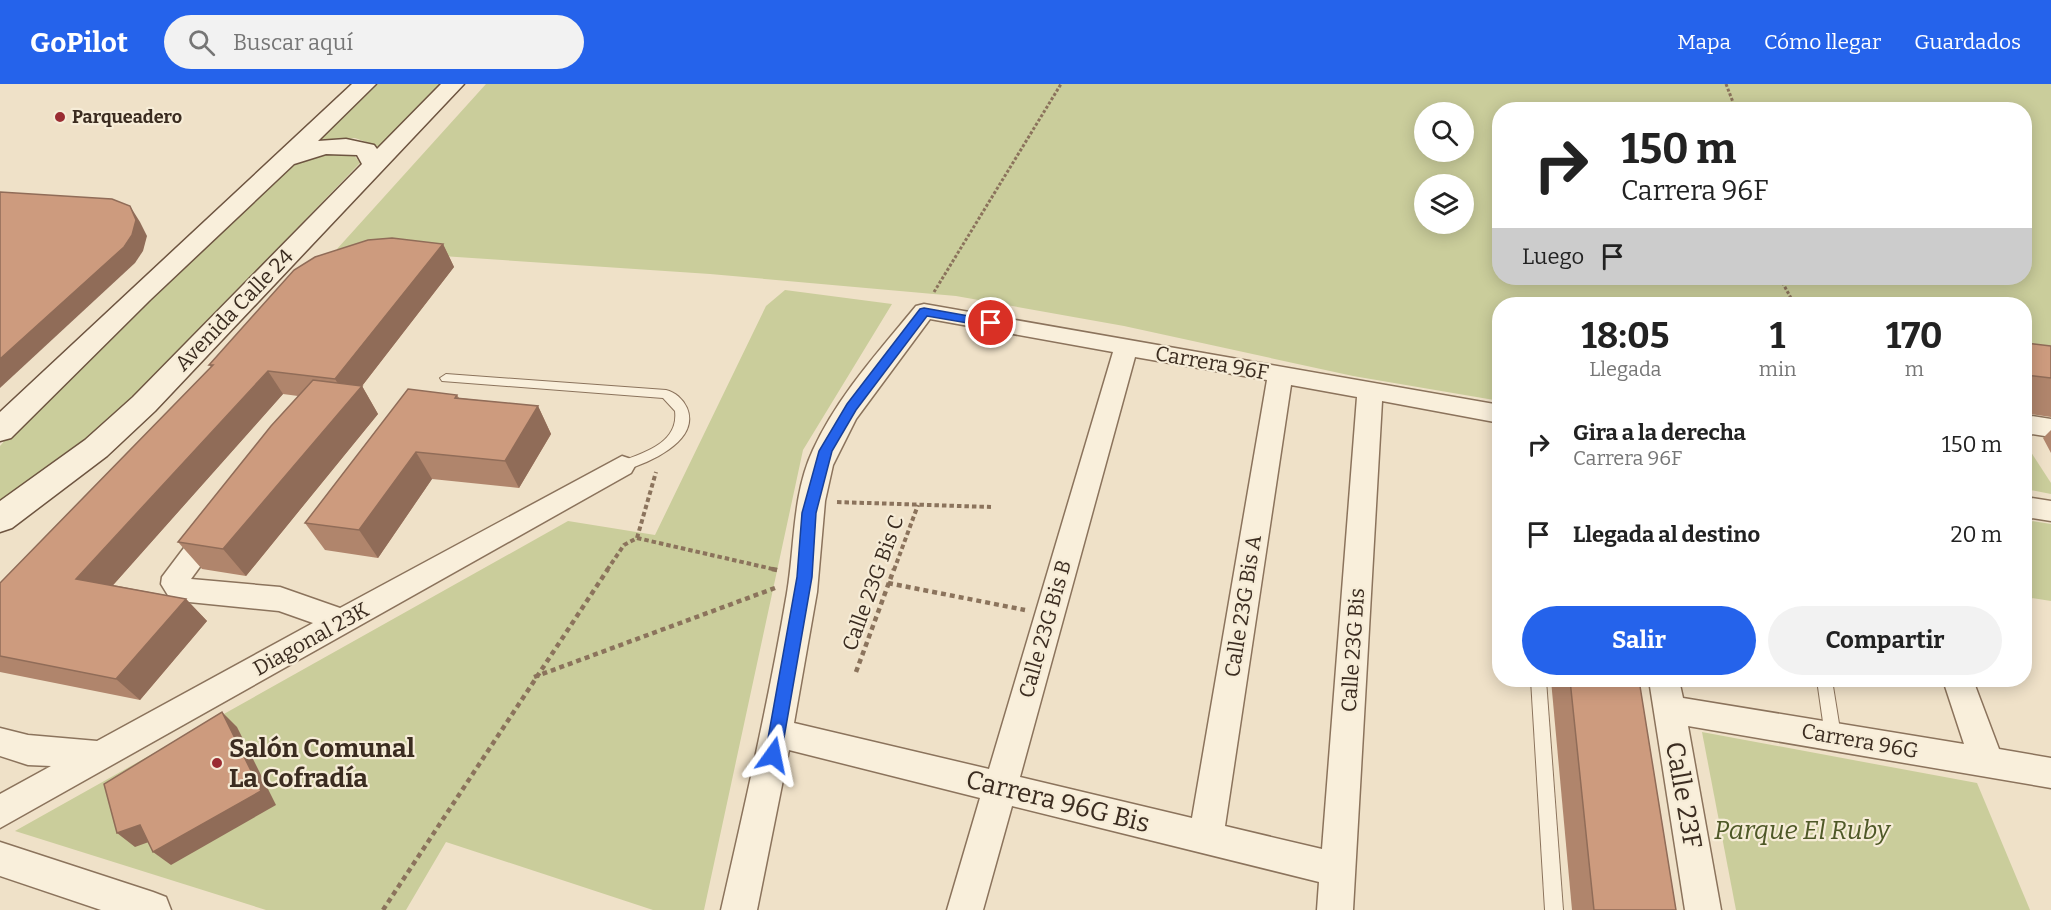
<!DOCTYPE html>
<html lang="es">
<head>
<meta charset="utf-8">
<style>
  body { margin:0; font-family:Bitter,serif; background:#f2f2f2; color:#222; height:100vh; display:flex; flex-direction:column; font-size:22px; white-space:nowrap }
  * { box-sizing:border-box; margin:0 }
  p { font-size:20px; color:#767676 }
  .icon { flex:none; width:33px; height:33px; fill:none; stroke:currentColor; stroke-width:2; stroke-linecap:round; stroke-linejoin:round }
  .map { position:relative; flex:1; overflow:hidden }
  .sheet { position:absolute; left:1492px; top:213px; width:540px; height:390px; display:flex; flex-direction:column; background:#fff; border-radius:24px; box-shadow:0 3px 15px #0003 }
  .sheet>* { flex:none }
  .top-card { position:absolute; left:1492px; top:18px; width:540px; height:183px; border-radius:24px; box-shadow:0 3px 15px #0003; background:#fff; color:#222; overflow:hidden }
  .controls { position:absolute; left:1414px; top:18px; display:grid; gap:12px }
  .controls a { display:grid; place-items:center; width:60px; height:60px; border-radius:50%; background:#fff; box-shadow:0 3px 15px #0003; font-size:30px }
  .pin { position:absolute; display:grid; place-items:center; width:51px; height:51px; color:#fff; margin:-26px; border:3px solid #fff; border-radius:50%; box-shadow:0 2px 6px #0007 }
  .me { position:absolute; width:66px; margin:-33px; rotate:12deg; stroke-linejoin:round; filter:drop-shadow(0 0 4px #0008) }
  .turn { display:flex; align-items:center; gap:21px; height:126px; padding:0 30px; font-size:27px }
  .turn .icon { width:78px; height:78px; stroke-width:2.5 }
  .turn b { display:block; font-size:42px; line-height:51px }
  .then { display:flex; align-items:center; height:57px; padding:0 30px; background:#0003; gap:12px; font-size:22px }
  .eta { display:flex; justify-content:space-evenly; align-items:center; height:102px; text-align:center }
  .eta b { font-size:36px; font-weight:700; line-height:42px }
  .primary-button { display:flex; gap:12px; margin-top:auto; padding:12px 30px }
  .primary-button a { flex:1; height:69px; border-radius:36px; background:#2563eb; color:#fff; font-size:24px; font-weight:700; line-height:69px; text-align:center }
  .primary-button a+a { background:#f2f2f2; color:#222 }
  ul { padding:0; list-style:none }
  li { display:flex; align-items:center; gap:18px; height:90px; padding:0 30px }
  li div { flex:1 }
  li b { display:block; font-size:22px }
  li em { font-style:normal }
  header { display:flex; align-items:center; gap:36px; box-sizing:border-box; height:84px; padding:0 30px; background:#2563eb; color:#fff }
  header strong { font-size:28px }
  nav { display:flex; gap:33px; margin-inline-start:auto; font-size:21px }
  .search { width:420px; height:54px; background:#f2f2f2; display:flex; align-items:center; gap:15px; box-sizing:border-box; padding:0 21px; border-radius:33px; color:#767676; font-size:22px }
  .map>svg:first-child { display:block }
  .green { fill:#cacd9b; fill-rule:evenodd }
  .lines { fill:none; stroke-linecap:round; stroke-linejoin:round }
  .service-casing { stroke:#8b735c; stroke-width:2 }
  .minor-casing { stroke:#8b735c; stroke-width:3 }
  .secondary-casing { stroke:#6d5440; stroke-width:3 }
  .path-far2 { stroke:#8b735c; stroke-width:3; stroke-dasharray:3 2; stroke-linecap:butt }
  .path-far1 { stroke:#8b735c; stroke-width:4; stroke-dasharray:4.5 3; stroke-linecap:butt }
  .path { stroke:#8b735c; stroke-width:4.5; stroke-dasharray:5 4; stroke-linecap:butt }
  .service { fill:#f9efdb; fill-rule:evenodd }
  .minor { fill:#f9efdb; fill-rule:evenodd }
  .secondary { fill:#f9efdb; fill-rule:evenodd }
  .wall { fill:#b0856c }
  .shaded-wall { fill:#906c58 }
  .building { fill:#cd9b7e; stroke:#906c58; stroke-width:1.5 }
  .route { fill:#2563eb; stroke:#184099; stroke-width:1.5 }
  .poi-dot { fill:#9a2c32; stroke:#f6ecd7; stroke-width:2 }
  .labels { text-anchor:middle; stroke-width:4.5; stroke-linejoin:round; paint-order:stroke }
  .far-poi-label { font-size:18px; font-weight:bold; fill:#3b2c20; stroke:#f6ecd7; text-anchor:start }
  .street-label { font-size:21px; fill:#3b2c20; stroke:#f6ecd7 }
  .near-poi-label { font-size:26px; font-weight:bold; fill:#3b2c20; stroke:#f6ecd7; text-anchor:start }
  .near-street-label { font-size:26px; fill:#3b2c20; stroke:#f6ecd7 }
  .near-park-label { font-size:26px; font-style:italic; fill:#4e5827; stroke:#f6ecd7 }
</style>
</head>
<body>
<header>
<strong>GoPilot</strong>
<div class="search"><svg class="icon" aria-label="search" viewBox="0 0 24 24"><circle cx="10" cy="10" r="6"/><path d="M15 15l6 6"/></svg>Buscar aquí</div>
<nav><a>Mapa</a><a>Cómo llegar</a><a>Guardados</a></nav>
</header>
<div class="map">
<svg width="2051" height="826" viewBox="0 0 2051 826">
  <rect width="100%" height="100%" fill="#efe1c8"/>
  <!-- green -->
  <g class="green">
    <polygon points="375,0 443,0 380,63 355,54 312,59"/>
    <path d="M486,0H2051V285L2025,283V220H1500V317L1353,292L1124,242L956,212L710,190L337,165ZM1500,26H2025V194H1500ZM1425,28H1464V68H1425ZM1425,100H1464V140H1425Z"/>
    <polygon points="351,67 360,79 116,332 0,426 0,362 26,332 285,84 312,71"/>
    <polygon points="785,206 892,220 803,366 704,826 653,826 446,758 406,826 266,826 15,747 568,437 655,451 766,222"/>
    <polygon points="2025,359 2051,399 2051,410 2025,405"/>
    <polygon points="2025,436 2051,440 2051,517 2025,513"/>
    <polygon points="1702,648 1977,699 2030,826 1736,826"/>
  </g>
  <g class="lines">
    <!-- service casing -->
    <g class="service-casing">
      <g id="service">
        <path d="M446,290L666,306C675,308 683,315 687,324C701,358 646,380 622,387L617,385L615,382L617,379C642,369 679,360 675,327L663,314L442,297L440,294Z"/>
        <polygon points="1531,596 1546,596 1563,826 1545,826"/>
        <polygon points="1817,596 1832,596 1841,652 1839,657 1833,659 1827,657 1825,652"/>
      </g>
    </g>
    <!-- minor casing -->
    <g class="minor-casing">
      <g id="minor">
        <path d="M924,220L1500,321V339L1382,317L1353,826H1317L1319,798L1012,722L983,826H947L980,714L789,666L757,826H721C745,721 769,615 787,509C795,462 792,411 813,366C837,313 879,267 916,222ZM930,235L1113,268L989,685L794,639L817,508L825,417L833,381L856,335ZM1135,273L1267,296L1192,734L1020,693ZM1291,301L1357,313L1322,765L1225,742Z"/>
        <polygon points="2025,331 2051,335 2051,353 2025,349"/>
        <polygon points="622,372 631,375 635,382 631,389 0,744 0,710 51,682 28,681 0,672 0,644 28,651 97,657 313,539 279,527 179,517 169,513 161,500 162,493 205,436 215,432 225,436 229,443 191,495 280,503 340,524"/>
        <polygon points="2025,413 2051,417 2051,437 2025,433"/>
        <polygon points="1649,596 1679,596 1683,614 1964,660 1943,596 1973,596 1999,665 2051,674 2051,704 1688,642 1721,826 1685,826"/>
        <polygon points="0,758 153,808 166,813 171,826 101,826 0,792"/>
      </g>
    </g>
    <!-- secondary casing -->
    <g class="secondary-casing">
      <polygon id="secondary" points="352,0 376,0 318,57 346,55 374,61 377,65 441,0 464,0 155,327 107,372 12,444 0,448 0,417 85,356 133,313 362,80 357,71 326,70 294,80 150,216 11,354 0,357 0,328"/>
    </g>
    <!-- path-far2 -->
    <g class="path-far2">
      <polyline points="1726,0 1736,26"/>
      <polyline points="1780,194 1792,216"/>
      <polyline points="934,208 1061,0"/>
    </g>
    <!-- path-far1 -->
    <g class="path-far1">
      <polyline points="1791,214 1794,220"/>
      <polyline points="837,418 991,423"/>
      <polyline points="637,454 656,388"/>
      <polyline points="607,486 624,461 637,454 777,486"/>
      <polyline points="894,486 918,421"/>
    </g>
    <!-- path -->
    <g class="path">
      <polyline points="772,485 777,486"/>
      <polyline points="888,499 1025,526"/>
      <polyline points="856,588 894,485"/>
      <polyline points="534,593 775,504"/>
      <polyline points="383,826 608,485"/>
    </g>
    <!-- service -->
    <use href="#service" class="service"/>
    <!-- minor -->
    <use href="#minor" class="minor"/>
    <!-- secondary -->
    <use href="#secondary" class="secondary"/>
  </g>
  <!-- wall -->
  <g class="wall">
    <polygon points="443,160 454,183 362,302 378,330 246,492 202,485 178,458 298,312 283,310 113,501 186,515 207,537 140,616 0,588 0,499 211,283 209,281"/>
    <polygon points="2025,259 2051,262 2051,333 2030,330 2026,321 2025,321"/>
    <polygon points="457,311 459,314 538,322 551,350 519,404 432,395 378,474 325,466 305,439"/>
    <polygon points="2051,346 2051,369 2043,354"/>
    <polygon points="1551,596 1639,596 1676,826 1572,826"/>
  </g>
  <!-- shaded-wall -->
  <g class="shaded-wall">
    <polygon points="130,122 140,138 147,152 143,167 135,179 0,304 0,275"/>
    <polygon points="443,160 454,183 362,302 378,330 246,492 223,465 349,317 335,295"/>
    <polygon points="268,287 283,310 99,517 76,495"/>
    <polygon points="538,322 551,350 519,404 505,377"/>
    <polygon points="416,368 432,395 378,474 359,446"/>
    <polygon points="186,515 207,537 140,616 116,595"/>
    <polygon points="222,628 237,643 276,721 171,781 153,768"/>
    <polygon points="140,741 157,755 135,763 117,749"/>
  </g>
  <!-- building -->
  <g class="building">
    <polygon points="0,108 112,115 130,122 136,136 132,151 124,163 0,275"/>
    <polygon points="392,154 443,160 335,295 268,287 76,495 186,515 116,595 0,572 0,499 213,281 209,281 294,186 315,173 368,156"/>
    <polygon points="2025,259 2051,262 2051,294 2025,291"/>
    <polygon points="313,296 362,302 223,465 178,458 271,342"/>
    <polygon points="408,305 457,311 455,314 538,322 505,377 416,368 359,446 305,439"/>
    <polygon points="1570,596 1639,596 1676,826 1594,826"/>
    <polygon points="222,628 261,707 153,768 140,741 117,749 104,700"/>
  </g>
  <!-- route -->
  <polygon class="route" points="924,224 991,236 997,239 991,243 927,232 856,326 832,367 816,429 812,493 781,671 779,677 773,679 767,677 765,671 797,493 802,429 819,367 847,320 920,225"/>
  <!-- markers -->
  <g class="poi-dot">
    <circle cx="60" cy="33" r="6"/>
    <circle cx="217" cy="679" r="6"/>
  </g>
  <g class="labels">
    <!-- far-poi labels -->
    <g class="far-poi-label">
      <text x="72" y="39">Parqueadero</text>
    </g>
    <!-- street labels -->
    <g class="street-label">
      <text transform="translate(234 226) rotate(-46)" y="7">Avenida Calle 24</text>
      <text transform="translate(1212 279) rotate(10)" y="7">Carrera 96F</text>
      <text transform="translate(873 499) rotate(-70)" y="7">Calle 23G Bis C</text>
      <text transform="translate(1243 522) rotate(-81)" y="7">Calle 23G Bis A</text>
      <text transform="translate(1045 545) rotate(-74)" y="7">Calle 23G Bis B</text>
      <text transform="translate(311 555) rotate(-29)" y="7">Diagonal 23K</text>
      <text transform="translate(1353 566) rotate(-86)" y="7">Calle 23G Bis</text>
      <text transform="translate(1860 657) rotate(10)" y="7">Carrera 96G</text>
    </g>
    <!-- near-poi labels -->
    <g class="near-poi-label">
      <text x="229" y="673">Salón Comunal<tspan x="229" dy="30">La Cofradía</tspan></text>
    </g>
    <!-- near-street labels -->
    <g class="near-street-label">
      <text transform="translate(1684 711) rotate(80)" y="9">Calle 23F</text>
      <text transform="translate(1058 717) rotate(14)" y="9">Carrera 96G Bis</text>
    </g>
    <!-- near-park labels -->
    <g class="near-park-label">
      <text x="1802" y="755">Parque El Ruby</text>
    </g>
  </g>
</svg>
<div class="controls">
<a><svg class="icon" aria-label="search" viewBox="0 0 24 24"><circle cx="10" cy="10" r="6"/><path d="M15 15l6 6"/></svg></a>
<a><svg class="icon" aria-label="layers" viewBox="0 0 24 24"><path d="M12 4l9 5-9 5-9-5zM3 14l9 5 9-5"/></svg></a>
</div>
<div class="pin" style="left:991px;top:239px;background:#d93025"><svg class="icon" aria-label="arrive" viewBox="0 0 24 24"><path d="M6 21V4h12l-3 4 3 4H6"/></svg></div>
<svg class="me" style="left:773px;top:671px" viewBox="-20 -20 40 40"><path d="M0-17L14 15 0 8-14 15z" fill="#2563eb" stroke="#fff" stroke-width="4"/></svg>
<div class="top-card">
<div class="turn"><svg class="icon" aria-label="right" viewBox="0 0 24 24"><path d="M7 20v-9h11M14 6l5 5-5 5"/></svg><div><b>150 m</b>Carrera 96F</div></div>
<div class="then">Luego<svg class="icon" aria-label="arrive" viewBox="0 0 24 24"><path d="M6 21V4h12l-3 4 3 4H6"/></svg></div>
</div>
<section class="sheet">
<div class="eta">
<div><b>18:05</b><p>Llegada</p></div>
<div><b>1</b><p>min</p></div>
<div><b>170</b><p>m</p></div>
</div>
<ul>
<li><svg class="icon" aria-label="right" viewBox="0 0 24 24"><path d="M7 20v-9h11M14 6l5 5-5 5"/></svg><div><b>Gira a la derecha</b><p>Carrera 96F</p></div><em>150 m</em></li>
<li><svg class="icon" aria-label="arrive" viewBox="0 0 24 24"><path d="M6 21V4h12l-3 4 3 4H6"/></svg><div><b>Llegada al destino</b></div><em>20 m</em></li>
</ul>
<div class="primary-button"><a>Salir</a><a>Compartir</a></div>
</section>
</div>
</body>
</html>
